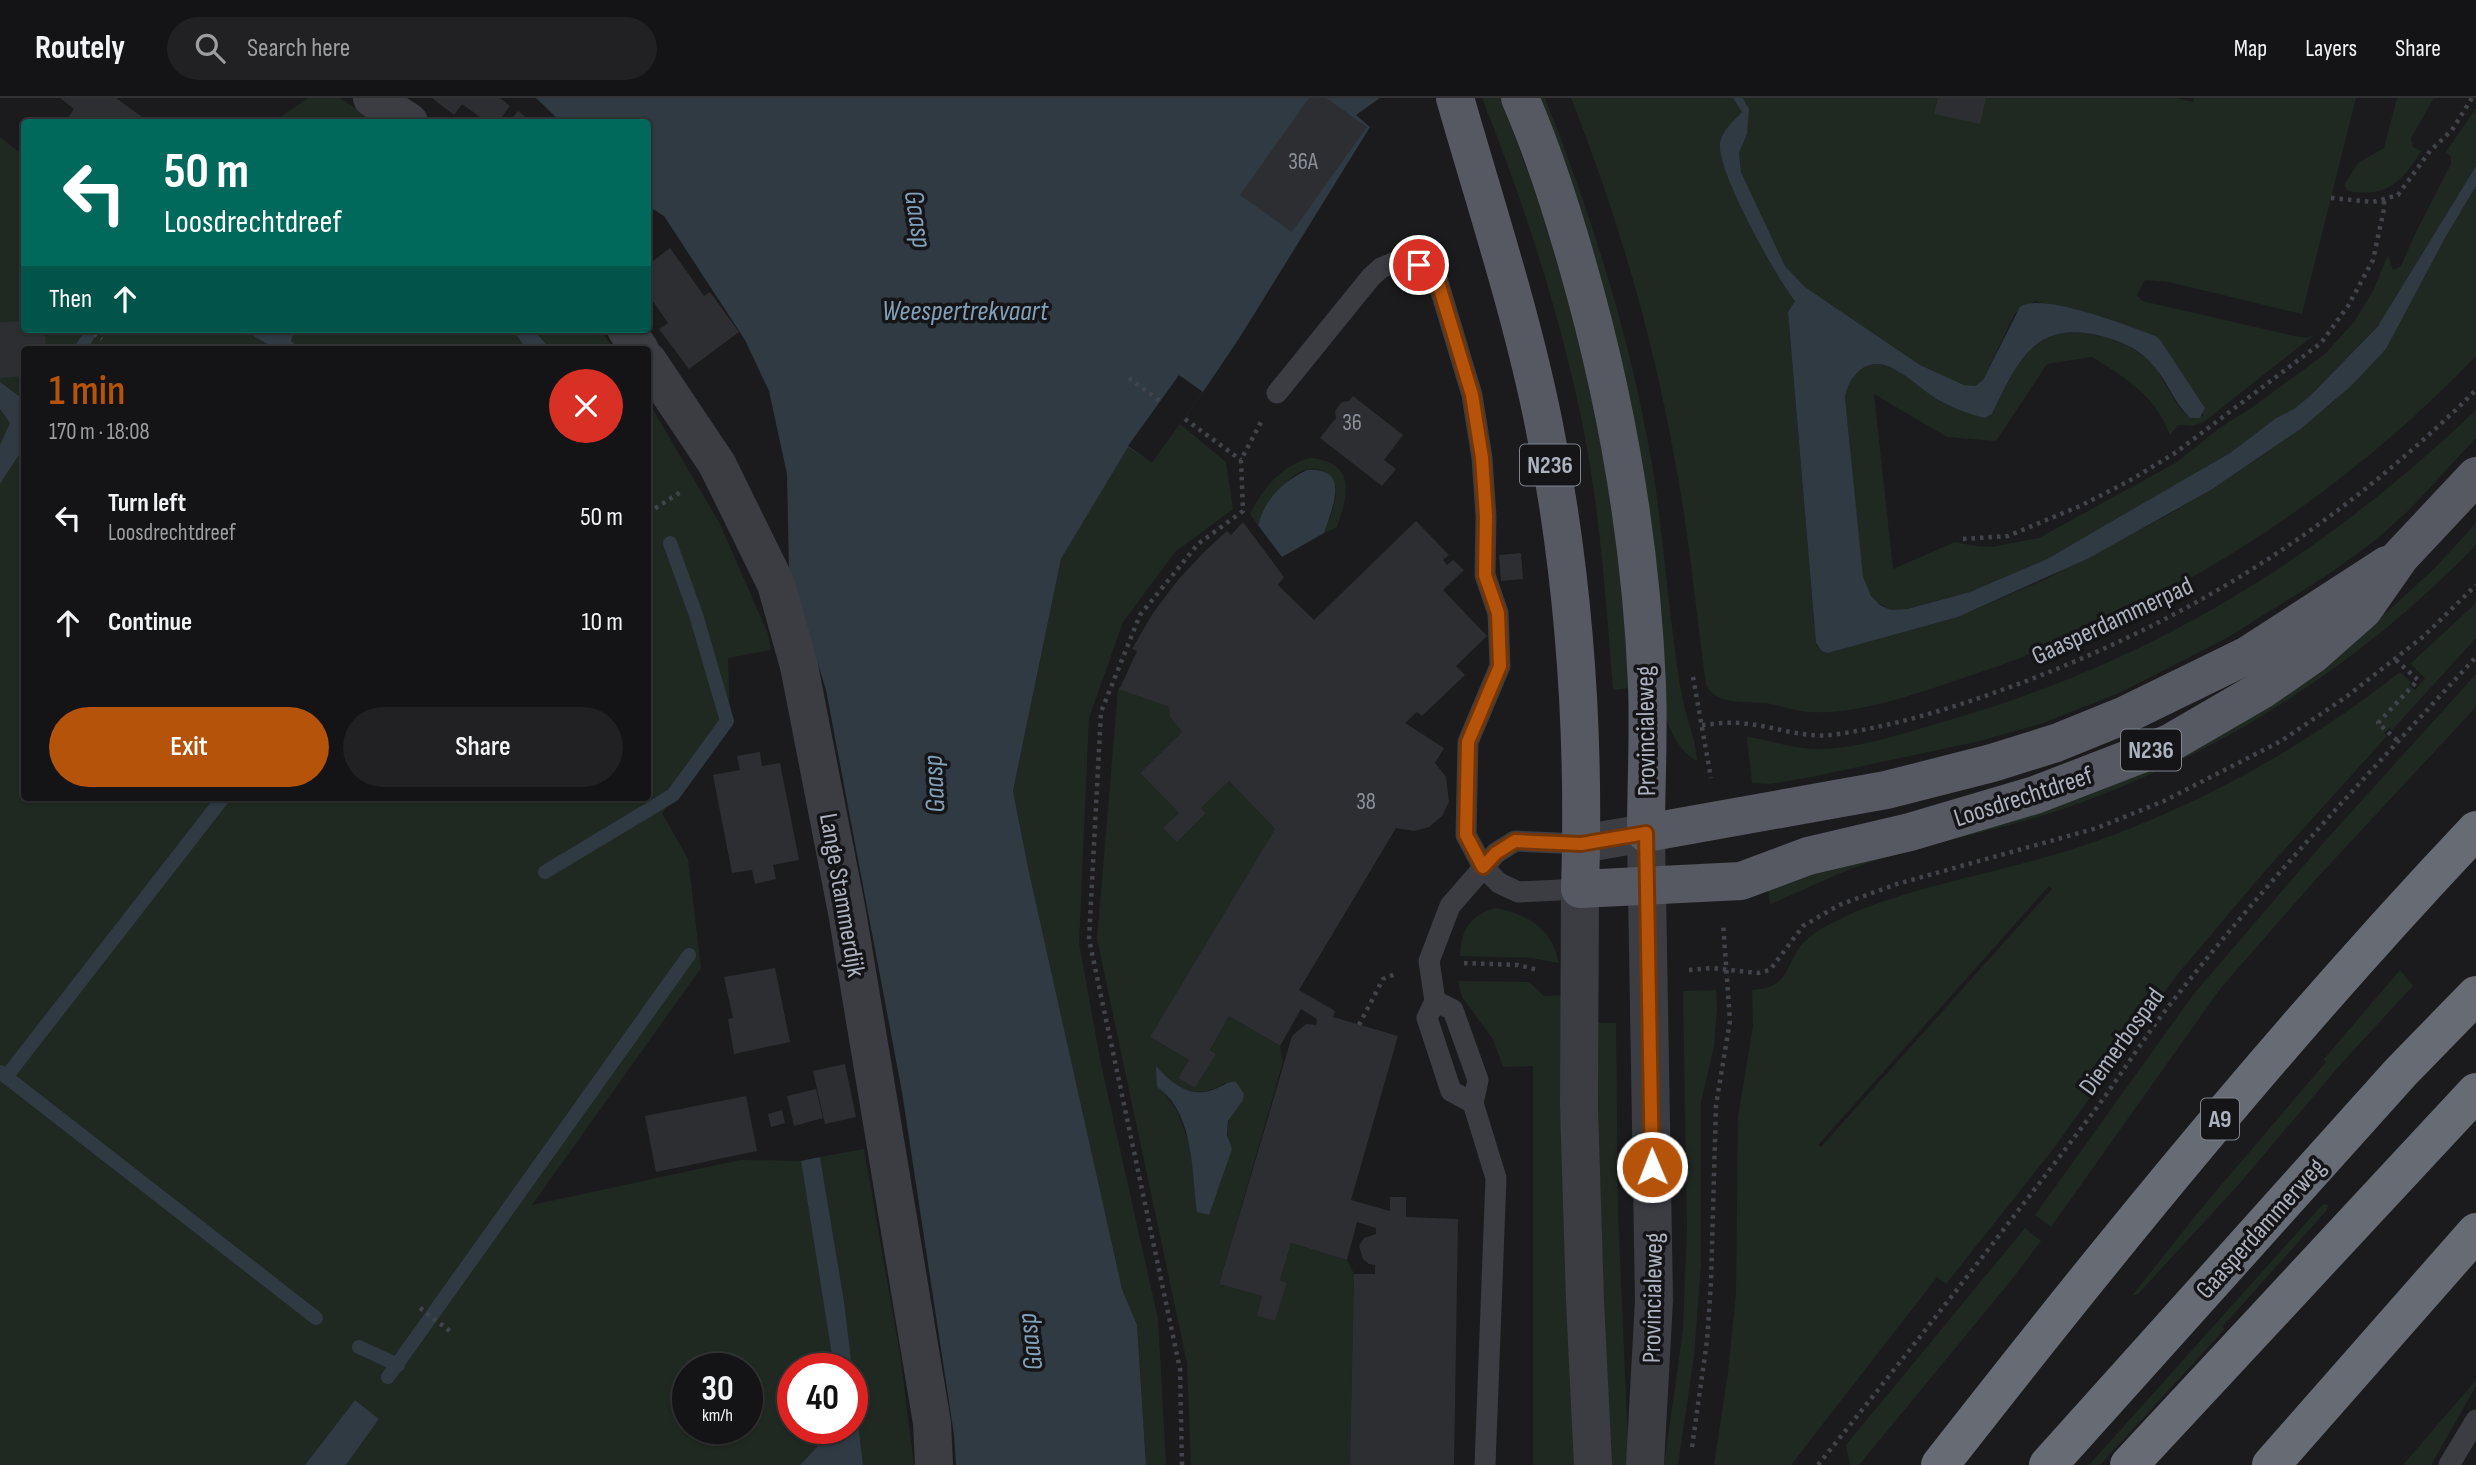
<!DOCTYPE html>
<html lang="en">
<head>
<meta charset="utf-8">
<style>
  body { margin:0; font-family:"Sofia Sans Condensed",sans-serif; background:#212123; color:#f1f3f6; height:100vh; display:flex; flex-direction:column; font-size:26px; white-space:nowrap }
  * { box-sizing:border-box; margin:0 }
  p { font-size:23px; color:#9d9ea1 }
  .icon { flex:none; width:38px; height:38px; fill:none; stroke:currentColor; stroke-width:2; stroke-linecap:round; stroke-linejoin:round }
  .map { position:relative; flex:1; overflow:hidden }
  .panel { position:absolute; left:21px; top:248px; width:630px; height:455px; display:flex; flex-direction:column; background:#141416; border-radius:7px; box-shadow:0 2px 5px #0004,0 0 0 2px #333335 }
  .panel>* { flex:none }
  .top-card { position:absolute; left:21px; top:21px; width:630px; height:214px; border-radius:7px; box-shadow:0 2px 5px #0004,0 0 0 2px #333335; background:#00695c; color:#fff; overflow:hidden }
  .speed { position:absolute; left:672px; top:1255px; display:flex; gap:14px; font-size:35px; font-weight:700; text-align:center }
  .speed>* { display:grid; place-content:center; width:91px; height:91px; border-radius:50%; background:#141416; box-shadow:0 2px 5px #0004,0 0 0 2px #333335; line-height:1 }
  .speed small { font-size:18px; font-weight:400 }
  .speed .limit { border:10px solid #d22; background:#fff; color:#111 }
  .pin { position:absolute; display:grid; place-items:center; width:60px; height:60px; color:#fff; margin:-30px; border:4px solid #fff; border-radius:50%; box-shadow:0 2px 7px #0007 }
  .me { position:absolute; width:77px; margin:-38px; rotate:359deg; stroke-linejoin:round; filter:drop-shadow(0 0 5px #0008) }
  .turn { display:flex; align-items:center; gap:24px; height:147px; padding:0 28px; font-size:32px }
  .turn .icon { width:91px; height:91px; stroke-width:2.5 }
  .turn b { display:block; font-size:49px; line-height:60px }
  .then { display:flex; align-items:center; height:66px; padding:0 28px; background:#0003; gap:14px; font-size:26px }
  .round { display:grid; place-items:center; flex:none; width:74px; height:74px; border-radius:37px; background:#212123 }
  .headline { display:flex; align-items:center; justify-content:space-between; height:119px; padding:0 28px }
  h1 { font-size:42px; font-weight:600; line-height:52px; color:#b45309 }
  .action { display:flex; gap:14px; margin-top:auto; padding:14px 28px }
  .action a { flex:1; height:80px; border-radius:42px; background:#b45309; color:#fff; font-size:28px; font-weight:600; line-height:80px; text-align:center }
  .action a+a { background:#212123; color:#f1f3f6 }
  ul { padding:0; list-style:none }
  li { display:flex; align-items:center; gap:21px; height:105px; padding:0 28px }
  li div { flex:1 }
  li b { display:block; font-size:26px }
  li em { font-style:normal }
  header { display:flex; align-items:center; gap:42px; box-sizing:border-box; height:98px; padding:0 35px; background:#141416; border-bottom:2px solid #333335 }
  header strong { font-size:33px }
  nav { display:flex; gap:38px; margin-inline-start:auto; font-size:24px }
  .search { width:490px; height:63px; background:#212123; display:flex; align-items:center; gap:18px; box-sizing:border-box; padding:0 24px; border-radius:38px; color:#9d9ea1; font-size:26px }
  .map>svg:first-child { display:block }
  .green { fill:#202921; fill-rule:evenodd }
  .water { fill:#2f3a43 }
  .pier { fill:#1b1b1d }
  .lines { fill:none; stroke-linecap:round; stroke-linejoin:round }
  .stream { stroke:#2f3a43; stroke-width:14 }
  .building { fill:#2d2e31 }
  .path { stroke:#41444a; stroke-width:4.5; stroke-dasharray:3.5 5; stroke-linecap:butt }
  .service { stroke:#3b3d43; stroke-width:21 }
  .minor { stroke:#3b3d43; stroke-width:38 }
  .tertiary { stroke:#3b3d43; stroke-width:38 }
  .primary { stroke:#575962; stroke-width:38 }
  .motorway { stroke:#676b74; stroke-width:38 }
  .route-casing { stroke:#753606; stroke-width:18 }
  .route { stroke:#b45309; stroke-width:12 }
  .labels { text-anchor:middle; stroke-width:7; stroke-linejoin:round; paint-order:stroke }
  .number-label { font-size:23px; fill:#8c909a }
  .shield { fill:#151518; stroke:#7f838c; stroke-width:2 }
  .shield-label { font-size:24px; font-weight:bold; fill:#acb2be }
  .street-label { font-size:26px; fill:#acb2be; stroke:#151518 }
  .water-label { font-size:28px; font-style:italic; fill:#81a1ba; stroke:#151518 }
</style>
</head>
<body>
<header>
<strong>Routely</strong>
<div class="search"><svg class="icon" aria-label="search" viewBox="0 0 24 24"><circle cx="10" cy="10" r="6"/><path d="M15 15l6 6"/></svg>Search here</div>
<nav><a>Map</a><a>Layers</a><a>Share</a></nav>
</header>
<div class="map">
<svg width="2476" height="1367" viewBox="0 0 2476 1367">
  <rect width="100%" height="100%" fill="#1b1b1d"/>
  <!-- green -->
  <g class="green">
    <polygon points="308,0 340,0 376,24 273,24"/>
    <path d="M1482,0H1501L1545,122L1583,251L1617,435L1630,590L1613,592C1606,502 1600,412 1582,324C1559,213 1524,105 1482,0Z"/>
    <path d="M1534,0H1545C1590,113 1627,229 1649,350C1662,419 1666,490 1676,560C1678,577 1681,595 1685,612C1690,629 1696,645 1697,663C1680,655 1670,632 1664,615Z"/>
    <path d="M1571,0H1733L1742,13L1731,88L1775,171L1795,203L1788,214L1816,545L1817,548L1832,554L1958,519L2048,480L2170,416L2211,392L2291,338L2333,304L2386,251L2445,140L2476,88V258C2336,404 2164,513 1972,577C1928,592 1859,617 1813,614C1799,614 1785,609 1771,606C1749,602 1715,609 1706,586C1696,515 1690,444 1677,374C1655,246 1619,121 1571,0Z"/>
    <path d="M1743,0H2177L2193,4L2194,0H2356L2302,216L2169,184L2145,182L2137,197L2142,203L2294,238L2306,240L2314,237L2205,323L2193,328L2178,327L2170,337C2155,297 2127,281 2092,259L2047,266L1996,343L1947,339L1874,296L1893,471L1955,444L1975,448L1992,449L2039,440L2177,364L2218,331L2254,308L2325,256L2354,224L2373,193L2388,157L2393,172L2401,168L2415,136L2451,66V59L2446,54L2476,10V68L2382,223L2311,297L2294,311L2276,320L2230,355L2146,405L2047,461L1970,494L1902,512H1891L1875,503L1863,485L1845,300C1848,279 1867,258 1890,269C1906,276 1920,290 1935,300C1950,309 1968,316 1986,320L1992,316C2016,266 2035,221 2100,238C2119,243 2137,250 2151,265C2163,278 2176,310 2188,318C2193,322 2197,320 2203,318V307L2161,243L2156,238L2098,218L2035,203L2015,215L1983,282L1975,288L1964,287L1920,267L1805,189L1785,168L1741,74L1739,55L1747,36V6Z"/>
    <path d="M2397,0H2434L2411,40L2413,49L2421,53C2402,84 2387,100 2348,93L2344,87L2358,65L2384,50Z"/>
    <path d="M0,39L24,58V231H86L72,252H24V700H648V303L720,426L768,536L771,552L728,560L730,623L662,715L688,761L701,870L532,1107L740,1062L801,1063L834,1270H793V1330H835L800,1367H346L379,1321L355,1302L305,1367H0V386L17,360L0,383ZM688,1270H747V1330H688Z"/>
    <polygon points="100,231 241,231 278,252 87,252"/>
    <polygon points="295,231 511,231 528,252 302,252 291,243"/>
    <polygon points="533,231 600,231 614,252 551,252"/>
    <path d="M2476,312V340L2409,412L2377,441L2329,476L2225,541L2119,595L2043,625L1980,643L1811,679L1770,686L1752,685L1747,639C1772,642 1795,652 1820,651C1865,650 1910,633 1953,621C2156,562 2324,457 2476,312Z"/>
    <polygon points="1180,326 1226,364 1233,411 1175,454 1123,524 1089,620 1079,845 1101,966 1158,1221 1166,1367 1146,1367 1137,1227 1122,1191 1029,774 1013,693 1061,461 1128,348 1152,365"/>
    <path d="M1310,360C1357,364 1348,397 1337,429L1324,435C1328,423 1337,406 1336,392C1336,386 1333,383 1329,378C1303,351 1265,404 1258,427L1250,416C1264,389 1280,369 1310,360Z"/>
    <path d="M2476,425V447C2361,566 2223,655 2066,710C2001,732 1933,744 1868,765C1834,776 1803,793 1770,806L1768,792L2345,552L2435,470Z"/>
    <path d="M2476,505V540L2392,632L2389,630L2384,635L2387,638L2265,773L2176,878L2054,1050L1946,1186L1937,1179L1791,1367H1714L1728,1274L1736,1196L1738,1019L1753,928L1752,892C1791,890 1784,867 1803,845C1816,831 1840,821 1857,813C1933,783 2014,772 2091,745C2203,706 2307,647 2400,574L2411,584L2409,587L2415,592L2425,580L2410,566ZM2049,788L2052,791L1821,1049L1818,1047Z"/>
    <polygon points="2476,576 2476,609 2316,781 2220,891 2051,1129 2035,1117 2193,897 2318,751"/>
    <path d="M1118,591L1169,609L1170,619L1182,634L1140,675L1179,715L1164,730L1178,743L1206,715L1201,710L1229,683L1275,731L1150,939L1189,962L1178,980L1195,990L1216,956L1210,952L1229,918L1280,948L1283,964L1219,1186L1262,1198L1257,1218L1275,1223L1287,1185L1280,1182L1291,1145L1347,1162L1354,1176L1350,1367H1191L1187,1265L1097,841ZM1168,982C1185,996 1206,998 1225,985L1240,1006C1227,1019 1224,1034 1232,1051L1187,1040L1178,1015L1163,993Z"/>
    <path d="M1496,810C1528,816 1552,831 1559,865L1531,860L1460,858C1461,832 1470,817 1496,810Z"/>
    <polygon points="2400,872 2413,888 2410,891 2340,967 2240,1085 2138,1196 2132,1198 2200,1112 2326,964 2324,961"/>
    <polygon points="1458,883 1529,884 1544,898 1564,897 1577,1367 1533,1367 1533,968 1503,969 1493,941 1462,899"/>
    <polygon points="1716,892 1717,911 1714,948 1701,1004 1701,1167 1694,1258 1678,1367 1664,1367 1683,1232 1687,1129 1683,893"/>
    <polygon points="1596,925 1616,925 1618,1116 1629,1367 1608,1367"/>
    <polygon points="864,1051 900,1256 914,1367 863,1367 844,1203 820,1059"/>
    <polygon points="2323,1106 2328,1107 2327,1112 2223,1228 2224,1232 2100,1367 2089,1367"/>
    <polygon points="2025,1130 2041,1143 2009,1185 1859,1367 1850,1367 1846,1347"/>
    <polygon points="2476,1282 2476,1288 2431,1367 2403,1367"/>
  </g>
  <!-- water -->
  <g class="water">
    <polygon points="536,0 1380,0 1356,17 1370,29 1240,239 1203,294 1152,365 1128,349 1061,461 1013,693 1029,774 1122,1191 1137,1227 1146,1367 956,1367 954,1337 902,994 826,592 789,471 787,376 769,293 745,242 664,118 648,108 648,24 561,24"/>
    <path d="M1733,0H1743L1749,11L1747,36L1739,55L1741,74L1785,168L1805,189L1920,267L1964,287L1975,288L1983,282L2020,209C2040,193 2131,229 2156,238L2161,243L2205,310L2200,320H2190C2173,304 2166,279 2149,263C2136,249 2119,243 2101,238C2035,221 2017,264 1992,316L1985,320C1968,316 1950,309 1935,300C1920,290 1906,276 1890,269C1867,258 1848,278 1845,300L1863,479L1871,498L1880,507L1891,512L1907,511L1970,494L2047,461L2230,355L2276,320L2294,311L2311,297L2378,228L2476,68V88L2445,140L2386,251L2351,288L2302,330L2211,392L2089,460L1958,519L1828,555L1822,553L1816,545L1788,214L1795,203C1776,179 1716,72 1720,45C1722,32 1734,23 1742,14Z"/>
    <polygon points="86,231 100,231 87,252 72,252"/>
    <polygon points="241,231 295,231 291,243 302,252 278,252"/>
    <polygon points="511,231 533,231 551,252 528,252"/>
    <polygon points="0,284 24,302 24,349 0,386 0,347 10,325 0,311"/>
    <path d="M1307,372C1352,369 1332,411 1324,435L1282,459L1258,427C1266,400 1282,384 1307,372Z"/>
    <path d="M1156,968C1172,986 1190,1001 1215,991C1224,988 1227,983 1236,984L1244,996L1243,1002L1228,1023L1227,1037L1232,1051L1209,1117L1197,1114C1192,1074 1194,1014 1157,989Z"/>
    <polygon points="820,1059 844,1203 852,1270 834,1270 801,1063"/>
    <polygon points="852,1273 863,1367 800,1367 835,1330 852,1330"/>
    <polygon points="355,1302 379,1321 346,1367 305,1367"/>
  </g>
  <!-- pier -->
  <polygon class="pier" points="1179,277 1203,294 1152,365 1128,348"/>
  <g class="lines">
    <!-- stream -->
    <g class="stream">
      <polyline points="545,774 673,697 727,623 696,517 670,445"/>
      <polyline points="0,974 316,1220"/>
      <polyline points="6,979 223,700"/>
      <polyline points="359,1249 398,1267"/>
      <polyline points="388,1279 689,857"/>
    </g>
  </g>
  <!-- building -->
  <g class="building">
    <polygon points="60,0 116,0 149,24 72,24 67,21 74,11"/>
    <polygon points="432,0 500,0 510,8 498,24 487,24 462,6 454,17"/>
    <polygon points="1309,0 1326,0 1367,29 1292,134 1240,97"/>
    <polygon points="1938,0 1986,0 1980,26 1934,16"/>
    <polygon points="518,13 532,24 509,24"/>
    <polygon points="670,150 704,198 710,194 739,234 689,271 659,231 668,225 648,196 648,167"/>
    <polygon points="24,223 24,231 45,231 46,252 24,252 24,278 0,280 0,224"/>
    <polygon points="1353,298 1403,337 1384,362 1396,371 1382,388 1320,340 1336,320 1335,313 1342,304 1349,303"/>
    <polygon points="1416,423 1449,457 1443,462 1447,467 1453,462 1464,472 1443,492 1487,538 1456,568 1465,577 1422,618 1417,614 1405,625 1444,650 1435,665 1446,679 1449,704 1442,718 1429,729 1414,733 1396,730 1299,892 1335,913 1333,919 1398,938 1351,1102 1390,1113 1390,1099 1406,1099 1406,1119 1458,1121 1454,1367 1350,1367 1354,1176 1375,1176 1375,1167 1369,1166 1363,1161 1359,1148 1364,1140 1376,1136 1376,1130 1357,1124 1347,1162 1291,1145 1280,1182 1287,1185 1275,1223 1257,1218 1262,1198 1219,1186 1292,938 1306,926 1316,927 1317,921 1301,911 1280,948 1229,918 1210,952 1216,956 1195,990 1178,980 1189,962 1150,939 1275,731 1229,683 1201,710 1206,715 1177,744 1163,730 1179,715 1140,675 1182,634 1170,619 1169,609 1118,591 1121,588 1137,553 1132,551 1153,515 1178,482 1204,454 1227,433 1231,437 1243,424 1284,479 1278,487 1314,522"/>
    <polygon points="1521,455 1523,481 1501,483 1499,457"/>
    <polygon points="760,654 762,668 780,665 799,762 773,767 776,781 755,786 752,772 732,775 713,677 740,672 737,658"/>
    <polygon points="775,870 790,944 734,956 728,921 733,920 724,879"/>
    <polygon points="845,966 856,1019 825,1026 813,973"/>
    <polygon points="816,991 823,1020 794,1028 787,998"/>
    <polygon points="746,998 757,1053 656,1074 645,1018"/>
    <polygon points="782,1012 785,1025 771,1029 768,1016"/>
  </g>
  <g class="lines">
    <!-- path -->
    <g class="path">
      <polyline points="2331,100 2373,104 2398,97 2430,53 2452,32 2472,0"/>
      <polyline points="87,231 102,241"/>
      <polyline points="1129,280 1160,303"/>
      <polyline points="1185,321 1241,362"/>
      <polyline points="648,415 682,393"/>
      <polyline points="1963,441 2008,438 2080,408 2129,383 2175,355 2321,245 2348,208 2373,162 2384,111 2384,103"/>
      <polyline points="2396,562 2418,582 2378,625 2399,644"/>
      <polyline points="1693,579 1711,680"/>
      <path d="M1702,627C1714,626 1726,624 1739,625C1773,627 1803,642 1838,636C1900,627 1962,607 2021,585C2198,518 2342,425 2476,292"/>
      <polyline points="1464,865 1518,867 1538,872"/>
      <polyline points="1689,872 1711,870 1758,875 1770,872 1803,828 1839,807 1897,786 2097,730 2164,703 2281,643 2346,599 2424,538 2476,487"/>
      <polyline points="1359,927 1383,881 1398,875"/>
      <polyline points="420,1210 451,1234"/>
      <polyline points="1692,1349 1707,1243 1711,1185 1716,1007 1730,923 1723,825"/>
      <polyline points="1182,1367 1180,1271 1089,841 1101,614 1140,517 1198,446 1243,413 1241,362 1261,324"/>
      <path d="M1818,1367C1911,1251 2002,1135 2092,1016C2117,983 2139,947 2165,913C2261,789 2370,674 2476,559"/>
    </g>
    <!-- service -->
    <g class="service">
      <polyline points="1277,295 1371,179 1381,170 1393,165 1419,167 1430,175 1438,184 1472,297 1482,360 1486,418 1485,477 1498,515 1500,568 1468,644 1466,737 1483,769 1499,785 1518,794 1580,791"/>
      <polyline points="1435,903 1453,912 1478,982 1473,1005 1496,1080 1485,1367"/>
      <polyline points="1473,1005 1451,993 1427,920 1435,903 1429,863 1450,808 1496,755 1515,743 1581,746"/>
      <polyline points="2449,1367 2476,1322"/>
    </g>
    <!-- minor -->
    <g class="minor">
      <polyline points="372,0 409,24"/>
      <polyline points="626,231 640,252"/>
      <polyline points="648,263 717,366 776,486 799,568 847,814 932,1325 934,1367"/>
    </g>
    <!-- tertiary -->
    <g class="tertiary">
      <polyline points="1581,746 1646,735 1654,1202 1645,1367"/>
      <polyline points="1580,791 1579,1007 1585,1203 1593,1367"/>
    </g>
    <!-- primary -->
    <g class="primary">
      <path d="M1455,0C1486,108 1522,217 1544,327C1574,478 1585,638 1580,791L1741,783L1808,758L1910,734L2035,697L2170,645L2263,591L2312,557L2363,512L2400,459L2476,378"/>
      <path d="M1520,0C1543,53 1561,109 1577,165C1617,304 1641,442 1647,587C1649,636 1646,686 1646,735L1886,692L1992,665L2056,645L2125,617L2248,557L2387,467"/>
    </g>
    <!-- motorway -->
    <g class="motorway">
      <path d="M1940,1367C2110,1149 2286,933 2476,732"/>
      <polyline points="2048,1367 2401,974 2476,897"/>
      <polyline points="2129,1367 2476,994"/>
      <polyline points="2271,1367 2476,1134"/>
    </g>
  </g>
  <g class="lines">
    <!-- route casing -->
    <g class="route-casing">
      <polyline id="route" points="1419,167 1438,184 1472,297 1482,360 1486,418 1485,477 1498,515 1500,568 1468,644 1466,737 1483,769 1496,755 1515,743 1581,746 1646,735 1652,1069"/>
    </g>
    <!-- route -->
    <use href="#route" class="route"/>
  </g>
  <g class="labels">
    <!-- number labels -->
    <g class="number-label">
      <text x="1303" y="71">36A</text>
      <text x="1352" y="332">36</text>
      <text x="1366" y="711">38</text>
    </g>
    <!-- shield labels -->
    <g class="shield">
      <rect x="1520" y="346.5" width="60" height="41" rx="5"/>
      <rect x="2121" y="631.5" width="60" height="41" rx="5"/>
      <rect x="2201" y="1000.5" width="38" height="41" rx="5"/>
    </g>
    <g class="shield-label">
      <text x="1550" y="375">N236</text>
      <text x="2151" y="660">N236</text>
      <text x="2220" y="1029">A9</text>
    </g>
    <!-- street labels -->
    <g class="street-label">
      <text transform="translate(2112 522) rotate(-25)" y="9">Gaasperdammerpad</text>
      <text transform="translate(1645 633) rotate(-91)" y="9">Provincialeweg</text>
      <text transform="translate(2023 698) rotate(-18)" y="9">Loosdrechtdreef</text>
      <text transform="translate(843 797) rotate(80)" y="9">Lange Stammerdijk</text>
      <text transform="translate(2121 943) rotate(-54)" y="9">Diemerbospad</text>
      <text transform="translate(2260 1130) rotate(-48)" y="9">Gaasperdammerweg</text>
      <text transform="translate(1652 1200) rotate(-89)" y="9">Provincialeweg</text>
    </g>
    <!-- water labels -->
    <g class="water-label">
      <text transform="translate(919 121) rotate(81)" y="10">Gaasp</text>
      <text x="965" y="222">Weespertrekvaart</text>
      <text transform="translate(933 686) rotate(-93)" y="10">Gaasp</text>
      <text transform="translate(1029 1244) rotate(-97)" y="10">Gaasp</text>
    </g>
  </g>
</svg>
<div class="speed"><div>30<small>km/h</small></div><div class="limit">40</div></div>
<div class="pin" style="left:1419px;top:167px;background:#d93025"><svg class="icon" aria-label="arrive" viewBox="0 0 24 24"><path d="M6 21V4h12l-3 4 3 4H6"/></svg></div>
<svg class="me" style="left:1652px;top:1069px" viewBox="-20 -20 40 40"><circle r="17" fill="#b45309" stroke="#fff" stroke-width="3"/><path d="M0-11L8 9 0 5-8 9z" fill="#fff"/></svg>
<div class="top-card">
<div class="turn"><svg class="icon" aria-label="left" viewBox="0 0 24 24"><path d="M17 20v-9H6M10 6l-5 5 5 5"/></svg><div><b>50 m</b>Loosdrechtdreef</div></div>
<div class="then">Then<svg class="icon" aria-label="ahead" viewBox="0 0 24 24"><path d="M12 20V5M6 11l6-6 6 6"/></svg></div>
</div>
<section class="panel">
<div class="headline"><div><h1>1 min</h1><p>170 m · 18:08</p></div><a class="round" style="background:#d93025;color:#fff"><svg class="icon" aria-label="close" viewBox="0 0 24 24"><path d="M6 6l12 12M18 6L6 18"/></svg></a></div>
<ul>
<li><svg class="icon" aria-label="left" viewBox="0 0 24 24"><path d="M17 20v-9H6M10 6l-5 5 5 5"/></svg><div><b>Turn left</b><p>Loosdrechtdreef</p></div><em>50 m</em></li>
<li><svg class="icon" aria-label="ahead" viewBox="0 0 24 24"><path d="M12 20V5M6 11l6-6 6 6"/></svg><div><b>Continue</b></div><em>10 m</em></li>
</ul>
<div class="action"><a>Exit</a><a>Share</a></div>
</section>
</div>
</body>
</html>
